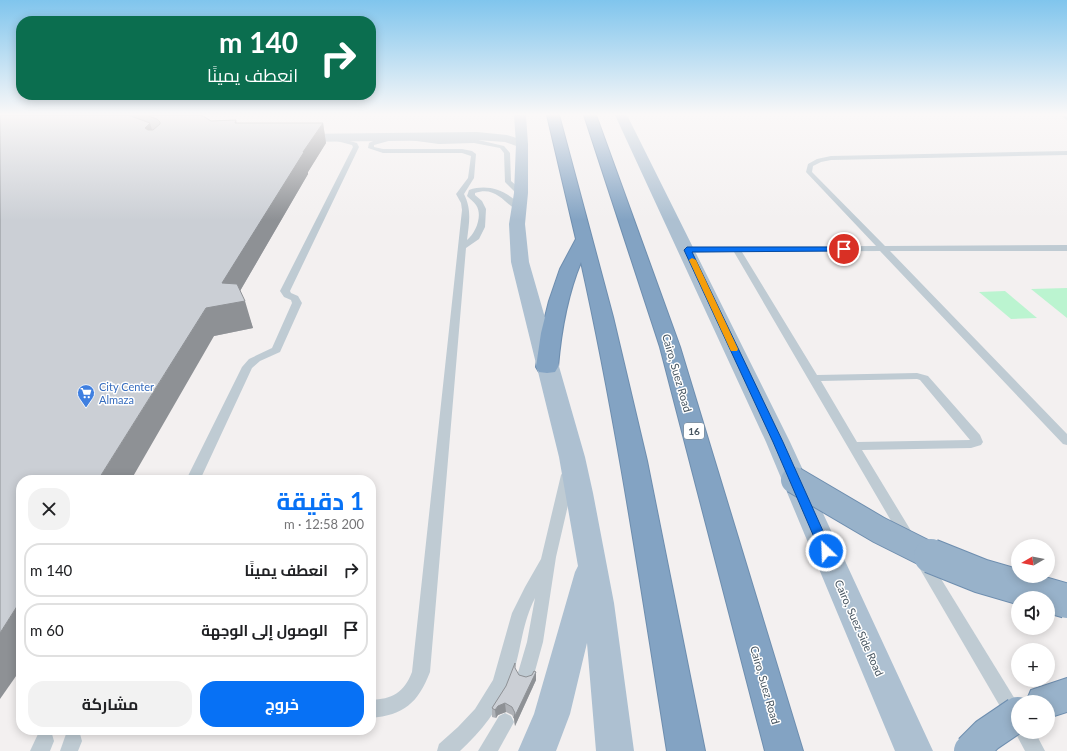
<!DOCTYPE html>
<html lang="ar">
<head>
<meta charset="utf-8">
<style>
  body { margin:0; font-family:Lato,Cairo,sans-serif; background:#f2f2f2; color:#202124; direction:rtl; height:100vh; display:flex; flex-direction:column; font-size:15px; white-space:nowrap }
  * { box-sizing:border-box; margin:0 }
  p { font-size:13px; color:#757577 }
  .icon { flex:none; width:22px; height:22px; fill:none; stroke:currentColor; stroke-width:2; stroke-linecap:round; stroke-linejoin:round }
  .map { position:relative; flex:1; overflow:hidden; direction:ltr }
  .sheet { position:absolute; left:16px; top:475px; width:360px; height:260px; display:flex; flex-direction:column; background:#fff; border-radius:16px; box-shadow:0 2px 10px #0003; direction:rtl }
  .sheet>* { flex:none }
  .banner { position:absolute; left:16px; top:16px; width:360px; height:84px; border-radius:16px; box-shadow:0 2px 10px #0003; direction:rtl; background:#0b6e4f; color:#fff; overflow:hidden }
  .needle { width:26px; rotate:261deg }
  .fabs { position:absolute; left:1011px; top:539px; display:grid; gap:8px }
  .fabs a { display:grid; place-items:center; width:44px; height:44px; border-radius:50%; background:#fff; box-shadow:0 2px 10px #0003; font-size:20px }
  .pin { position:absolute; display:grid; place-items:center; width:34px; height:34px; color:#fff; margin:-17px; border:2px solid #fff; border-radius:50%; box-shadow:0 1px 4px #0007 }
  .me { position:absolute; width:44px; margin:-22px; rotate:336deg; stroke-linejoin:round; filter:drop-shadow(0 0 3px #0008) }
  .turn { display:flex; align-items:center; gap:14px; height:84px; padding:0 12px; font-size:18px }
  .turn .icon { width:52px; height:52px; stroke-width:2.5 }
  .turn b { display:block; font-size:28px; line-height:34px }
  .round { display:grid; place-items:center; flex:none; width:42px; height:42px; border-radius:16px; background:#f2f2f2 }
  .overview { display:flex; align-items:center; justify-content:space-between; height:68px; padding:0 12px }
  h1 { font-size:24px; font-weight:700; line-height:30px; color:#0771f5 }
  .button { display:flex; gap:8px; margin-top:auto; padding:8px 12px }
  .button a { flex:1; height:46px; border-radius:16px; background:#0771f5; color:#fff; font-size:16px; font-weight:700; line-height:46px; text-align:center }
  .button a+a { background:#f2f2f2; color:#202124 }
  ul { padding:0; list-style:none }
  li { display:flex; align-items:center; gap:12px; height:54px; margin:0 8px 6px; padding:0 4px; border:2px solid #e0e0e0; border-radius:16px }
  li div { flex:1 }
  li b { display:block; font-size:15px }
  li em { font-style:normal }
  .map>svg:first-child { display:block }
  .green { fill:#bbf4d0 }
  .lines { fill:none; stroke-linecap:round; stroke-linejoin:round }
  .trunk-casing { stroke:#6e8eaf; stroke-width:2 }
  .motorway-casing { stroke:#6e8eaf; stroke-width:2 }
  .service { fill:#bfcbd3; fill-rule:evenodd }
  .minor { fill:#bfcbd3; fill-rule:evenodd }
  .primary { fill:#adc0d1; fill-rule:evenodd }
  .trunk { fill:#98b2ca; fill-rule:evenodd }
  .motorway { fill:#83a3c3; fill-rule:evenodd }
  .trunk-bridge-far1-casing { stroke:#6e8eaf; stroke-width:28; stroke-linecap:butt }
  .trunk-bridge-casing { stroke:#6e8eaf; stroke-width:36; stroke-linecap:butt }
  .trunk-bridge-far1 { stroke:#98b2ca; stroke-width:26 }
  .trunk-bridge { stroke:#98b2ca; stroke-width:34 }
  .wall { fill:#afb2b7 }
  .shaded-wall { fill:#8e9195 }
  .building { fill:#cbcfd5; stroke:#8e9195 }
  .route { fill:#0771f5; stroke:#05499f }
  .slow { fill:#f59e0b }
  .labels { text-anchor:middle; stroke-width:3; stroke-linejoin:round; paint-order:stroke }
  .shield { fill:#fff; stroke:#7e878f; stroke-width:1 }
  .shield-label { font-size:10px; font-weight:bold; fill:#46545f }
  .street-label { font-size:11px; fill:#46545f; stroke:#fff }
  .shop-label { font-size:11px; fill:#366cbe; stroke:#fff; text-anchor:start }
</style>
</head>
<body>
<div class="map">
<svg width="1067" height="751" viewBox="0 0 1067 751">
  <rect width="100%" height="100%" fill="#f3f0f0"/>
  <!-- green -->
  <g class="green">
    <polygon points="1067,288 1067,318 1031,289"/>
    <polygon points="1005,291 1037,318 1011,319 979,292"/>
  </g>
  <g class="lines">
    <!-- trunk casing -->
    <g class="trunk-casing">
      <polygon id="trunk" points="1067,678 1067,712 1048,718 1048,702 1026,702 1031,690"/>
    </g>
    <!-- motorway casing -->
    <g class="motorway-casing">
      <g id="motorway">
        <path d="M547,115H559L613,317L647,461L705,751H667C641,588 617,424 581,262C567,296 561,331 558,367L555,372L547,373L539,372L536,367L541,333L549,301L560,269L576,239Z"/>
        <polygon points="584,115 596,115 680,347 803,751 765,751 660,347"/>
      </g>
    </g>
    <!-- service -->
    <g class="service">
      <polygon points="1059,115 1067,116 1067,120"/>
      <polygon points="335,137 357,143 359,147 290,291 291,293 298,296 302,303 280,352 260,361 252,368 200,480 186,480 242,367 249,359 272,348 292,303 291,300 284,297 280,291 353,147 352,145 333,140 333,138"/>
      <path d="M390,137L392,138V140L374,145V147L383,149H462L472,151L476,154L474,178L464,194C472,210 469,223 467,240C476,233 483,215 476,205C474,202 470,199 467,196L469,190C490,183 509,192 523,208L522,210C508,212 500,184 475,193V195L482,201L486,209L485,227L479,239L466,248L430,672C418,703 404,715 371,718V700C392,699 404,693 412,672L462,210L461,203L456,194L468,178L471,156L462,153H383L368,148L369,143L375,140Z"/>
      <polygon points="411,137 439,140 474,139 504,146 510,153 511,181 525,193 521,195 518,195 505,182 504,153 500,148 474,143 439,144 409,140 409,138"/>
      <path d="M1067,151V155L831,160L821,162L813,166L812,172L885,246L1067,245V251H890L1067,434V445L1063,444L880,251L742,252L817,375L917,373L928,376L980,435L983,442L981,445L971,448L862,450L916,539L914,543L909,545L904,543L734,252L687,253L683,250L687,247L876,246L806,172L808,164L817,159L831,156ZM917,379L920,380L970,440L857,442L821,381Z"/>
      <path d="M568,470L573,472L575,475L556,557L543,642L532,682L526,684L520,682L517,676L527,642L535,598C522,624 522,645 514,671C504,702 484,729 460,751H437L439,744L458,727L475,709L493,680L512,613L525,587L541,559L561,475L563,472Z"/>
      <polygon points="922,554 927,556 1018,704 1018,721 1014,723 1008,720 917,564 915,560 917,556"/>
      <polygon points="505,713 511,716 514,722 498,751 478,751 499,716"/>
      <polygon points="1017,726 1018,732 1035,732 1045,751 1025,751 1015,732"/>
      <polygon points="45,732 52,734 54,741 50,751 30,751 38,734"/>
      <polygon points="73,732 80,734 82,741 78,751 60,751 66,734"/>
    </g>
    <!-- minor -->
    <polygon class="minor" points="477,132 507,135 526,141 528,144 526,147 522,148 505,142 477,140 295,142 291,141 289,138 291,135 295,134"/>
    <!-- primary -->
    <g class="primary">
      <polygon points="514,115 526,115 528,144 528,193 525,224 529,262 585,457 593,493 614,603 634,751 596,751 587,643 570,714 556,751 518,751 534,714 575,572 578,566 559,457 511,262 509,224 514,193 516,144"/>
      <polygon points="615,115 627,115 790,442 933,751 895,751 766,442"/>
    </g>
    <!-- trunk -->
    <use href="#trunk" class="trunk"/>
    <!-- motorway -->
    <use href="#motorway" class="motorway"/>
    <!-- trunk-bridge-far1 casing -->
    <g class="trunk-bridge-far1-casing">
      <polyline id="trunk-bridge-far1" points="794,480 879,530 933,557"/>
    </g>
    <!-- trunk-bridge casing -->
    <g class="trunk-bridge-casing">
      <g id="trunk-bridge">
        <polyline points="931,556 981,576 1067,601"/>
        <polyline points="971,751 987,735 1018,714"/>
      </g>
    </g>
    <!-- trunk-bridge-far1 -->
    <use href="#trunk-bridge-far1" class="trunk-bridge-far1"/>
    <!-- trunk-bridge -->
    <use href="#trunk-bridge" class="trunk-bridge"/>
  </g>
  <!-- wall -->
  <g class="wall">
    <polygon points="0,115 199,115 211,121 236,120 237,123 323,123 326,143 308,172 308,174 240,291 253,328 214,336 21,480 21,669"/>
    <polygon points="519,675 536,680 515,726 514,719 512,715 506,712 498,715 496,718 492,717 492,708 506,686"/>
  </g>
  <!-- shaded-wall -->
  <g class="shaded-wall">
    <polygon points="150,123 156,143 145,128"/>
    <polygon points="323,123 326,143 308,172 308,174 233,303 245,301 253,328 214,336 131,480 98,480 222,283 303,152"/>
    <polygon points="21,600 21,669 0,699 0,633"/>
    <polygon points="536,672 536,680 515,726 514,718"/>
    <polygon points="505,703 506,712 498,715 496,718 495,710 498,706"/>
  </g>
  <!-- building -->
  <g class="building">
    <polygon points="0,115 128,115 150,123 145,128 148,130 153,130 160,124 160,122 157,119 145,115 199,115 203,116 211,121 236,120 235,123 323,123 303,152 304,152 222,283 237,284 245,301 206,308 98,480 21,480 21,600 0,633"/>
    <polygon points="515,663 515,668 519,675 526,677 532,675 534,671 536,672 514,718 515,713 512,707 505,703 498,706 495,710 492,708 506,686"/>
  </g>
  <!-- sky -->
  <linearGradient id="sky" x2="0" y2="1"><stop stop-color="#80c5ed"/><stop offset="0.52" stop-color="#faf8f8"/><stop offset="1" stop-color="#faf8f8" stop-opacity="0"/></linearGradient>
  <rect width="1067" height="220" fill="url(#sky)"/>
  <!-- route -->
  <polygon class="route" points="687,247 844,247 848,249 844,251 692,252 783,442 832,551 830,555 826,556 821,555 820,551 773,442 684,250"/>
  <!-- slow -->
  <polygon class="slow" points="692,258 696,260 738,349 737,351 731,351 730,349 689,260"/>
  <!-- icons -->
  <defs>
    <g id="supermarket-pin" transform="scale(0.9)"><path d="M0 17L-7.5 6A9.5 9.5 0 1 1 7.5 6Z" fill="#3f7fe0" stroke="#fff"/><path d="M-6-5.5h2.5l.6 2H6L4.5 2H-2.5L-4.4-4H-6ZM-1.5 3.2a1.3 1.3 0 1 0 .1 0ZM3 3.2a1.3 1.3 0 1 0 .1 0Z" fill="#fff"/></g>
  </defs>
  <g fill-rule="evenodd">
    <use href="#supermarket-pin" x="86" y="393"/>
  </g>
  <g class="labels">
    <!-- shield labels -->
    <rect class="shield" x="684" y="423" width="20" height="16" rx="3"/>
    <g class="shield-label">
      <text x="694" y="435">16</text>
    </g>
    <!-- street labels -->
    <g class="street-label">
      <text transform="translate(677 373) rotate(74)" y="4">Cairo, Suez Road</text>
      <text transform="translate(859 628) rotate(66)" y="4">Cairo, Suez Side Road</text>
      <text transform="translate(765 685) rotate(74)" y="4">Cairo, Suez Road</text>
    </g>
    <!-- shop labels -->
    <g class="shop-label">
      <text x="99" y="391">City Center<tspan x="99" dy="13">Almaza</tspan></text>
    </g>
  </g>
</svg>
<div class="fabs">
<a><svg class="needle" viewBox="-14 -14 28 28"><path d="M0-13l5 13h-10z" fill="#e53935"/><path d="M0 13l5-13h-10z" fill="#757577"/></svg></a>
<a><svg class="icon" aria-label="sound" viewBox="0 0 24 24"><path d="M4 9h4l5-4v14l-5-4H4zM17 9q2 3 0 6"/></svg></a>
<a>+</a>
<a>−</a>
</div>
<div class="pin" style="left:844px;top:249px;background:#d93025"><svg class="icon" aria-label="arrive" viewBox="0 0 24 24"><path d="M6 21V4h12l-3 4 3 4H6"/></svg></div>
<svg class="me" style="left:826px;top:551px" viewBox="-20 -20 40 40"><circle r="17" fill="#0771f5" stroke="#fff" stroke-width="3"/><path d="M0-11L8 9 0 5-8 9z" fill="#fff"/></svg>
<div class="banner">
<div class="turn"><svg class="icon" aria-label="right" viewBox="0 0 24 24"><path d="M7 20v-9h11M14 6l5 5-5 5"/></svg><div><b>140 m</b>انعطف يمينًا</div></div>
</div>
<section class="sheet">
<div class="overview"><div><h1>1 دقيقة</h1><p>200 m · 12:58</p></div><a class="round"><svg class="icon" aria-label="close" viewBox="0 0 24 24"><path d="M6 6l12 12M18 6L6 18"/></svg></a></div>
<ul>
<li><svg class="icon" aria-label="right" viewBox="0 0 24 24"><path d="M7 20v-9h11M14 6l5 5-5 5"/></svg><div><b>انعطف يمينًا</b></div><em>140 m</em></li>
<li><svg class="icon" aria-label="arrive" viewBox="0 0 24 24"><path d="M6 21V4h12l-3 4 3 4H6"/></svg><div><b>الوصول إلى الوجهة</b></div><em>60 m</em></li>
</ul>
<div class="button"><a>خروج</a><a>مشاركة</a></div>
</section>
</div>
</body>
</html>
